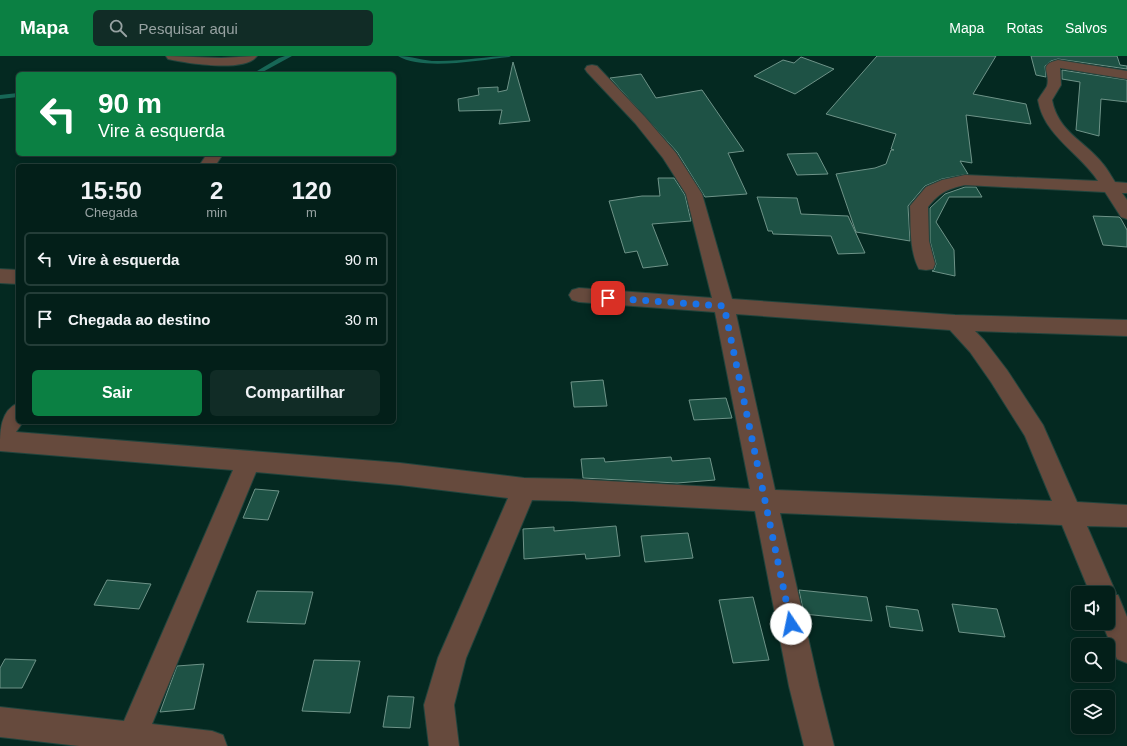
<!DOCTYPE html>
<html lang="pt">
<head>
<meta charset="utf-8">
<style>
  body { margin:0; font-family:Helvetica,sans-serif; background:#112c26; color:#f1f3f6; height:100vh; display:flex; flex-direction:column; font-size:15px; white-space:nowrap }
  * { box-sizing:border-box; margin:0 }
  p { font-size:13px; color:#97a2a2 }
  .icon { flex:none; width:22px; height:22px; fill:none; stroke:currentColor; stroke-width:2; stroke-linecap:round; stroke-linejoin:round }
  .map { position:relative; flex:1; overflow:hidden }
  .side { position:absolute; left:16px; top:108px; width:380px; height:260px; display:flex; flex-direction:column; background:#031f19; border-radius:6px; box-shadow:0 2px 6px #0003,0 0 0 1px #243d38 }
  .side>* { flex:none }
  .top-card { position:absolute; left:16px; top:16px; width:380px; height:84px; border-radius:6px; box-shadow:0 2px 6px #0003,0 0 0 1px #243d38; background:#0b8043; color:#fff; overflow:hidden }
  .controls { position:absolute; left:1071px; top:530px; display:grid; gap:8px }
  .controls a { display:grid; place-items:center; width:44px; height:44px; border-radius:6px; background:#031f19; box-shadow:0 2px 6px #0003,0 0 0 1px #243d38; font-size:20px }
  .pin { position:absolute; display:grid; place-items:center; width:34px; height:34px; color:#fff; margin:-17px; border-radius:8px; box-shadow:0 2px 6px #0006 }
  .me { position:absolute; width:44px; margin:-22px; rotate:349deg; stroke-linejoin:round; filter:drop-shadow(0 0 3px #0008) }
  .turn { display:flex; align-items:center; gap:14px; height:84px; padding:0 16px; font-size:18px }
  .turn .icon { width:52px; height:52px; stroke-width:2.5 }
  .turn b { display:block; font-size:28px; line-height:34px }
  .eta { display:flex; justify-content:space-evenly; align-items:center; height:68px; text-align:center }
  .eta b { font-size:24px; font-weight:600; line-height:28px }
  .cta { display:flex; gap:8px; margin-top:auto; padding:8px 16px }
  .cta a { flex:1; height:46px; border-radius:6px; background:#0b8043; color:#fff; font-size:16px; font-weight:600; line-height:46px; text-align:center }
  .cta a+a { background:#112c26; color:#f1f3f6 }
  ul { padding:0; list-style:none }
  li { display:flex; align-items:center; gap:12px; height:54px; margin:0 8px 6px; padding:0 8px; border:2px solid #243d38; border-radius:6px }
  li div { flex:1 }
  li b { display:block; font-size:15px }
  li em { font-style:normal }
  header { display:flex; align-items:center; gap:24px; box-sizing:border-box; height:56px; padding:0 20px; background:#0b8043; color:#fff }
  header strong { font-size:19px }
  nav { display:flex; gap:22px; margin-inline-start:auto; font-size:14px }
  .search { width:280px; height:36px; background:#112c26; display:flex; align-items:center; gap:10px; box-sizing:border-box; padding:0 14px; border-radius:6px; color:#97a2a2; font-size:15px }
  .map>svg:first-child { display:block }
  .lines { fill:none; stroke-linecap:round; stroke-linejoin:round }
  .stream { fill:#176756; fill-rule:evenodd }
  .building { fill:#1e5245; stroke:#6e9388 }
  .minor-casing { stroke:#22443d; stroke-width:2 }
  .minor { fill:#664a3d; fill-rule:evenodd }
  .route { stroke:#1a73e8; stroke-width:7; stroke-dasharray:0 12.6 }
</style>
</head>
<body>
<header>
<strong>Mapa</strong>
<div class="search"><svg class="icon" aria-label="search" viewBox="0 0 24 24"><circle cx="10" cy="10" r="6"/><path d="M15 15l6 6"/></svg>Pesquisar aqui</div>
<nav><a>Mapa</a><a>Rotas</a><a>Salvos</a></nav>
</header>
<div class="map">
<svg width="1127" height="690" viewBox="0 0 1127 690">
  <rect width="100%" height="100%" fill="#042921"/>
  <g class="lines">
    <!-- stream -->
    <g class="stream">
      <polygon points="285,0 292,0 259,18 252,18 279,2"/>
      <path d="M398,0C412,0 426,6 440,5C464,5 488,0 511,0L509,1C479,4 423,15 398,0Z"/>
      <polygon points="18,37 18,41 0,43 0,39"/>
    </g>
  </g>
  <!-- building -->
  <g class="building">
    <polygon points="877,0 996,0 973,38 1026,48 1031,68 966,59 972,107 960,105 968,118 942,123 925,130 908,150 910,185 856,176 836,118 875,112 886,108 891,94 894,94 891,93 896,78 826,58"/>
    <polygon points="1031,0 1117,0 1120,9 1127,10 1127,13 1058,3 1051,5 1045,10 1046,21 1036,19"/>
    <polygon points="801,1 834,13 795,38 754,20 783,4 794,7"/>
    <polygon points="513,6 530,65 499,68 502,54 459,55 458,43 479,39 478,32 498,31 498,36 507,34"/>
    <polygon points="1062,14 1127,24 1127,46 1101,43 1099,80 1076,74 1080,26 1062,23"/>
    <polygon points="641,18 656,42 702,34 744,95 728,97 747,138 705,141 677,96 610,22"/>
    <polygon points="817,97 828,118 797,119 787,98"/>
    <polygon points="658,122 674,122 685,139 691,165 652,168 668,209 643,212 637,195 625,197 609,145 642,140 660,140"/>
    <polygon points="965,131 976,131 982,141 949,141 936,166 954,194 955,220 932,215 934,214 936,208 930,185 930,152 945,138"/>
    <polygon points="757,141 797,142 801,158 848,160 865,197 838,198 831,180 773,178 772,175 768,175"/>
    <polygon points="1093,160 1119,161 1121,163 1127,174 1127,191 1103,189"/>
    <polygon points="603,324 607,350 574,351 571,326"/>
    <polygon points="726,342 732,362 694,364 689,344"/>
    <polygon points="671,401 672,405 710,402 715,424 677,427 583,422 581,403 604,402 605,406"/>
    <polygon points="255,433 279,435 268,464 243,462"/>
    <polygon points="616,470 620,500 586,503 585,498 524,503 523,473 554,471 554,475"/>
    <polygon points="688,477 693,502 645,506 641,480"/>
    <polygon points="107,524 151,528 139,553 94,549"/>
    <polygon points="799,534 867,541 872,565 804,558"/>
    <polygon points="257,535 313,536 305,568 247,566"/>
    <polygon points="753,541 769,604 733,607 719,544"/>
    <polygon points="952,548 997,553 1005,581 959,576"/>
    <polygon points="886,550 918,554 923,575 890,571"/>
    <polygon points="5,603 36,604 22,632 0,632 0,612"/>
    <polygon points="314,604 360,605 350,657 302,655"/>
    <polygon points="204,608 194,653 160,656 177,610"/>
    <polygon points="388,640 414,641 410,672 383,671"/>
  </g>
  <g class="lines">
    <!-- minor casing -->
    <g class="minor-casing">
      <g id="minor">
        <path d="M166,0L221,2L257,0C245,17 186,7 168,3Z"/>
        <path d="M1058,4L1127,15V23L1060,12L1061,29L1052,44C1058,76 1085,85 1103,108C1108,114 1111,120 1115,126L1127,127V137H1122L1127,144V163L1121,161L1105,136L965,129C947,133 939,137 928,151L929,185L935,208L933,213L926,214L919,213C909,194 911,170 910,150L926,131L942,124L965,119L1098,125C1080,97 1044,80 1038,44C1040,40 1045,34 1047,30C1051,16 1037,9 1058,4Z"/>
        <path d="M592,9L597,10L645,61L676,97L702,138L732,243L955,259L1127,264V280L975,275L984,284L1007,314L1043,369L1077,446L1127,449V471L1087,470L1116,537V539H1118L1127,561V607L1117,603L1102,567H1108V537H1090L1062,469L780,457L819,630L834,690H804L789,630L755,455L572,445L532,444L466,602L454,649L459,690H429L424,649L438,602L508,442L400,429L256,416L152,668L212,675L223,679L227,690H79L0,681V651L124,665L233,414L0,395C0,375 0,355 18,347V366H23L16,376L400,407L524,422L572,423L750,433L715,256L579,246L572,244L569,239L572,234L579,232L712,242L686,138L663,102L635,67L587,16L585,13L587,10ZM736,258L950,274L970,296L991,326L1025,380L1052,445L775,434Z"/>
        <polygon points="207,98 223,98 215,110 199,110"/>
        <polygon points="0,213 18,214 18,228 0,227"/>
      </g>
    </g>
    <!-- minor -->
    <use href="#minor" class="minor"/>
  </g>
  <g class="lines">
    <!-- route -->
    <polyline class="route" points="608,242 724,250 791,568"/>
  </g>
</svg>
<div class="controls">
<a><svg class="icon" aria-label="sound" viewBox="0 0 24 24"><path d="M4 9h4l5-4v14l-5-4H4zM17 9q2 3 0 6"/></svg></a>
<a><svg class="icon" aria-label="search" viewBox="0 0 24 24"><circle cx="10" cy="10" r="6"/><path d="M15 15l6 6"/></svg></a>
<a><svg class="icon" aria-label="layers" viewBox="0 0 24 24"><path d="M12 4l9 5-9 5-9-5zM3 14l9 5 9-5"/></svg></a>
</div>
<div class="pin" style="left:608px;top:242px;background:#d93025"><svg class="icon" aria-label="arrive" viewBox="0 0 24 24"><path d="M6 21V4h12l-3 4 3 4H6"/></svg></div>
<svg class="me" style="left:791px;top:568px" viewBox="-20 -20 40 40"><circle r="19" fill="#fff"/><path d="M0-13L10 11 0 6-10 11z" fill="#1a73e8"/></svg>
<div class="top-card">
<div class="turn"><svg class="icon" aria-label="left" viewBox="0 0 24 24"><path d="M17 20v-9H6M10 6l-5 5 5 5"/></svg><div><b>90 m</b>Vire à esquerda</div></div>
</div>
<section class="side">
<div class="eta">
<div><b>15:50</b><p>Chegada</p></div>
<div><b>2</b><p>min</p></div>
<div><b>120</b><p>m</p></div>
</div>
<ul>
<li><svg class="icon" aria-label="left" viewBox="0 0 24 24"><path d="M17 20v-9H6M10 6l-5 5 5 5"/></svg><div><b>Vire à esquerda</b></div><em>90 m</em></li>
<li><svg class="icon" aria-label="arrive" viewBox="0 0 24 24"><path d="M6 21V4h12l-3 4 3 4H6"/></svg><div><b>Chegada ao destino</b></div><em>30 m</em></li>
</ul>
<div class="cta"><a>Sair</a><a>Compartilhar</a></div>
</section>
</div>
</body>
</html>
